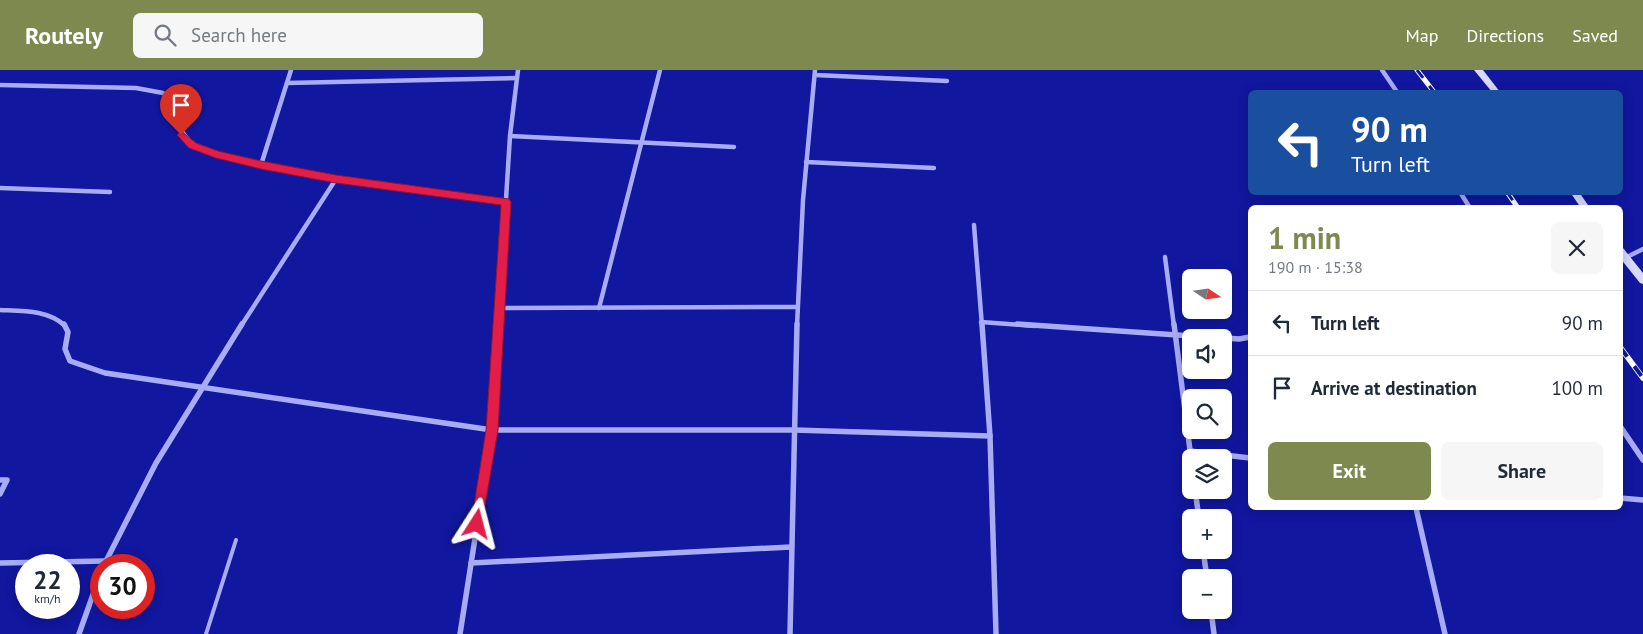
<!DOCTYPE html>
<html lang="en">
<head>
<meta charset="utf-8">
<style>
  body { margin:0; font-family:"PT Sans",sans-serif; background:#f6f6f7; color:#1f2937; height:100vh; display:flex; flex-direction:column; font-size:19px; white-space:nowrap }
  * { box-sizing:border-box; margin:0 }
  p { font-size:16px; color:#747a83 }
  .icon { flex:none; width:28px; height:28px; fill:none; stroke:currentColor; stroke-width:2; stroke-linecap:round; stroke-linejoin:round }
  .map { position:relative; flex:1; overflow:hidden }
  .details { position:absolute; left:1248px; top:135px; width:375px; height:305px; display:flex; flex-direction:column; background:#fff; border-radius:8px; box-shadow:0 2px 12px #0003 }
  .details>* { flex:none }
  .banner { position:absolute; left:1248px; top:20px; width:375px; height:105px; border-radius:8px; box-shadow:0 2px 12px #0003; background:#1a4fa0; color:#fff; overflow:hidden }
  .needle { width:32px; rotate:103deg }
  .controls { position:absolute; left:1182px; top:199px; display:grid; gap:10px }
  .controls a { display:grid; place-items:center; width:50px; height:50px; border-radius:8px; background:#fff; box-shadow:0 2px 12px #0003; font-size:25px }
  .speed { position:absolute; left:15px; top:484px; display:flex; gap:10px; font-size:25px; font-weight:700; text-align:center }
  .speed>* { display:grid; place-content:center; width:65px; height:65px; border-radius:50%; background:#fff; box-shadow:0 2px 12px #0003; line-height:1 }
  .speed small { font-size:12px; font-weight:400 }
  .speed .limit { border:8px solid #d22; background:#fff; color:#111 }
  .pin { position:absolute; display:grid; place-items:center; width:42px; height:42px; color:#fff; margin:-51px -21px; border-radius:50% 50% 50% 0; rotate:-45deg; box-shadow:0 0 5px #0007 }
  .pin .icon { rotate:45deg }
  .me { position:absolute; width:55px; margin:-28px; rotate:9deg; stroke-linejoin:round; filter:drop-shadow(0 0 4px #0008) }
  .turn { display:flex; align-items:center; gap:18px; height:105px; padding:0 20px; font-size:22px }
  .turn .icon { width:65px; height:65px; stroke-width:2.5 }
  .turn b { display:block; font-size:35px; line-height:42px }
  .round { display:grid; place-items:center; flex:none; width:52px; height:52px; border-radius:8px; background:#f6f6f7 }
  .head { display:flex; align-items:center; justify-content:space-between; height:85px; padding:0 20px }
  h1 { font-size:30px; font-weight:800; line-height:38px; color:#7d894f }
  .primary-button { display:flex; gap:10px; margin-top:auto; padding:10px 20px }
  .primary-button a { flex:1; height:58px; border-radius:8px; background:#7d894f; color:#fff; font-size:20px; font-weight:800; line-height:58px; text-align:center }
  .primary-button a+a { background:#f6f6f7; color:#1f2937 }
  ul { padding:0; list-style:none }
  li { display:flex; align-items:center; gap:15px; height:65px; padding:0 20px; border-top:1px solid #e0e1e3 }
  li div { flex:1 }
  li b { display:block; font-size:19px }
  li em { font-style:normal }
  header { display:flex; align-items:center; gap:30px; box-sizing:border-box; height:70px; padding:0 25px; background:#7d894f; color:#fff }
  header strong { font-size:24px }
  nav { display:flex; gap:28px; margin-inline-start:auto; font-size:18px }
  .search { width:350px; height:45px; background:#f6f6f7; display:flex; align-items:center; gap:12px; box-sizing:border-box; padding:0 18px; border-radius:8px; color:#747a83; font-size:19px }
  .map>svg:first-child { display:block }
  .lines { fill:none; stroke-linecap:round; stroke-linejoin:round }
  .lane { stroke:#a8acf5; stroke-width:4 }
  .street-far1 { stroke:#a8acf5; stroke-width:4.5 }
  .street { stroke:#a8acf5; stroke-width:5.5 }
  .secondary { fill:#d8dafd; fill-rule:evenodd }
  .rail-far1-casing { stroke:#fff; stroke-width:5 }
  .rail-casing { stroke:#fff; stroke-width:5.5 }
  .rail-far1 { stroke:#11179e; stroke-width:3; stroke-dasharray:10; stroke-linecap:butt }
  .rail { stroke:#11179e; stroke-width:4; stroke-dasharray:12; stroke-linecap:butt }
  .route { fill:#e11d48; stroke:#92132f }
</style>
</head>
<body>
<header>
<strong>Routely</strong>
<div class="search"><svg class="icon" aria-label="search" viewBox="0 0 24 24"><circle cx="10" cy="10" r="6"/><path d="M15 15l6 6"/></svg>Search here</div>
<nav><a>Map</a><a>Directions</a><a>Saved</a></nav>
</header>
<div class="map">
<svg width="1643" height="564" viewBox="0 0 1643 564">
  <rect width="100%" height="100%" fill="#11179e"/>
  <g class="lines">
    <!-- lane -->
    <polyline class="lane" points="206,564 236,470"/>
    <!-- street-far1 -->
    <g class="street-far1">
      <polyline points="1382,0 1397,22"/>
      <polyline points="815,5 947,11"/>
      <polyline points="287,13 517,8"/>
      <path d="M0,15L136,18L163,23L177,34C176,60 186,74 211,83L343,110L506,132"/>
      <polyline points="510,66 734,77"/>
      <polyline points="806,92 934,98"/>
      <polyline points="261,95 291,0"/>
      <polyline points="0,118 110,122"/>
      <polyline points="1460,122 1470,138"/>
      <polyline points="974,155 982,256"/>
      <polyline points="1165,187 1174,256"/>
      <polyline points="1625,188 1643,179"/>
      <polyline points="499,238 797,237"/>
      <polyline points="599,238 660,0"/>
      <path d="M0,240C22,241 49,240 65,256"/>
      <polyline points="981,252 1035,256"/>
      <polyline points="241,256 336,109"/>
      <polyline points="498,256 510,66 518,0"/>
      <polyline points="797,256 803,130 815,0"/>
    </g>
    <!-- street -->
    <g class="street">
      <polyline points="64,254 68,262 65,279 70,291 105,303 492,360 794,360 990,366"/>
      <polyline points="982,254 990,366 996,564"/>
      <polyline points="1017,254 1221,268"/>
      <polyline points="1174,254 1191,388"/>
      <polyline points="1224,268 1239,269 1250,267"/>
      <polyline points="1620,356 1643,390"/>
      <polyline points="1190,381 1250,388"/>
      <polyline points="0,410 7,410 0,424"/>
      <polyline points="1195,420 1199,448"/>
      <polyline points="1620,428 1643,430"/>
      <polyline points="1416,438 1445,564"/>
      <polyline points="1203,480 1207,508"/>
      <polyline points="0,493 105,491"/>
      <polyline points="471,493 791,477"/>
      <polyline points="104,495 156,393 242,254"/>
      <polyline points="1211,540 1214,564"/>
      <polyline points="79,564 101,502"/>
      <polyline points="460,564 492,360 498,254"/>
      <polyline points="790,564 797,254"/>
    </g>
    <!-- secondary -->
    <g class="secondary">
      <polygon points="1474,0 1483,0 1500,22 1492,22"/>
      <polygon points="1570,122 1579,122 1590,138 1581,138"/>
      <polygon points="1620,177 1623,178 1643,203 1643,214 1640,213 1620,188"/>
    </g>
    <!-- rail-far1 casing -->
    <g class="rail-far1-casing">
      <g id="rail-far1">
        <polyline points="1417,0 1434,22"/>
        <polyline points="1507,122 1518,138"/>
      </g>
    </g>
    <!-- rail casing -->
    <g class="rail-casing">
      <polyline id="rail" points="1620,277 1643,308"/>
    </g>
    <!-- rail-far1 -->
    <use href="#rail-far1" class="rail-far1"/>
    <!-- rail -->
    <use href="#rail" class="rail"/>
  </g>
  <!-- route -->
  <polygon class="route" points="181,61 196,73 218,81 261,91 336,105 509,129 511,132 498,360 481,459 477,461 472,459 471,454 486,360 501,135 336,113 261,99 216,88 189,78 177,65"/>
</svg>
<div class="controls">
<a><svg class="needle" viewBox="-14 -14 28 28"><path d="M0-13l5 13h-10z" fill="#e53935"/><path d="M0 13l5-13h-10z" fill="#747a83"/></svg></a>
<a><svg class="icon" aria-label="sound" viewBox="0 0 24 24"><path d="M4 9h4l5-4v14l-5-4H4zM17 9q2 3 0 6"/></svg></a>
<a><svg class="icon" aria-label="search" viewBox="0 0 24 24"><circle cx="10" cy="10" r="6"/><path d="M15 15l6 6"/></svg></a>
<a><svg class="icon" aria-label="layers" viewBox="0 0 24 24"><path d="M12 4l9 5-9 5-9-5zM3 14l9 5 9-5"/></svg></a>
<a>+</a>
<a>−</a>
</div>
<div class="speed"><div>22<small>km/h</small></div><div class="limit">30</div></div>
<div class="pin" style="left:181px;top:65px;background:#d93025"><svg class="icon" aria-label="arrive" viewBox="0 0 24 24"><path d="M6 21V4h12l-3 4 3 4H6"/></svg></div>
<svg class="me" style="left:477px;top:454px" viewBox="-20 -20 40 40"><path d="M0-17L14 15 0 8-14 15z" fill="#e11d48" stroke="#fff" stroke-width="4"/></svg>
<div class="banner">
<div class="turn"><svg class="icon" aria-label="left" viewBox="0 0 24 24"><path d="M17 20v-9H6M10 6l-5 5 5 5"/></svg><div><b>90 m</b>Turn left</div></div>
</div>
<section class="details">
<div class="head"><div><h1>1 min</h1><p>190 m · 15:38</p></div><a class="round"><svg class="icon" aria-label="close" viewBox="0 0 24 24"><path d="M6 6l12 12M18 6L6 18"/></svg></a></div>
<ul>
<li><svg class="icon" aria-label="left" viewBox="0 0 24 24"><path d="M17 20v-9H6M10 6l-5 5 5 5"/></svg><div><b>Turn left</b></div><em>90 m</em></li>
<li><svg class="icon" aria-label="arrive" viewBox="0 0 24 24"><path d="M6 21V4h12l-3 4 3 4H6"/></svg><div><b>Arrive at destination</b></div><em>100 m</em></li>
</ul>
<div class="primary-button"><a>Exit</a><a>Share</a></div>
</section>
</div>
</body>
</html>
